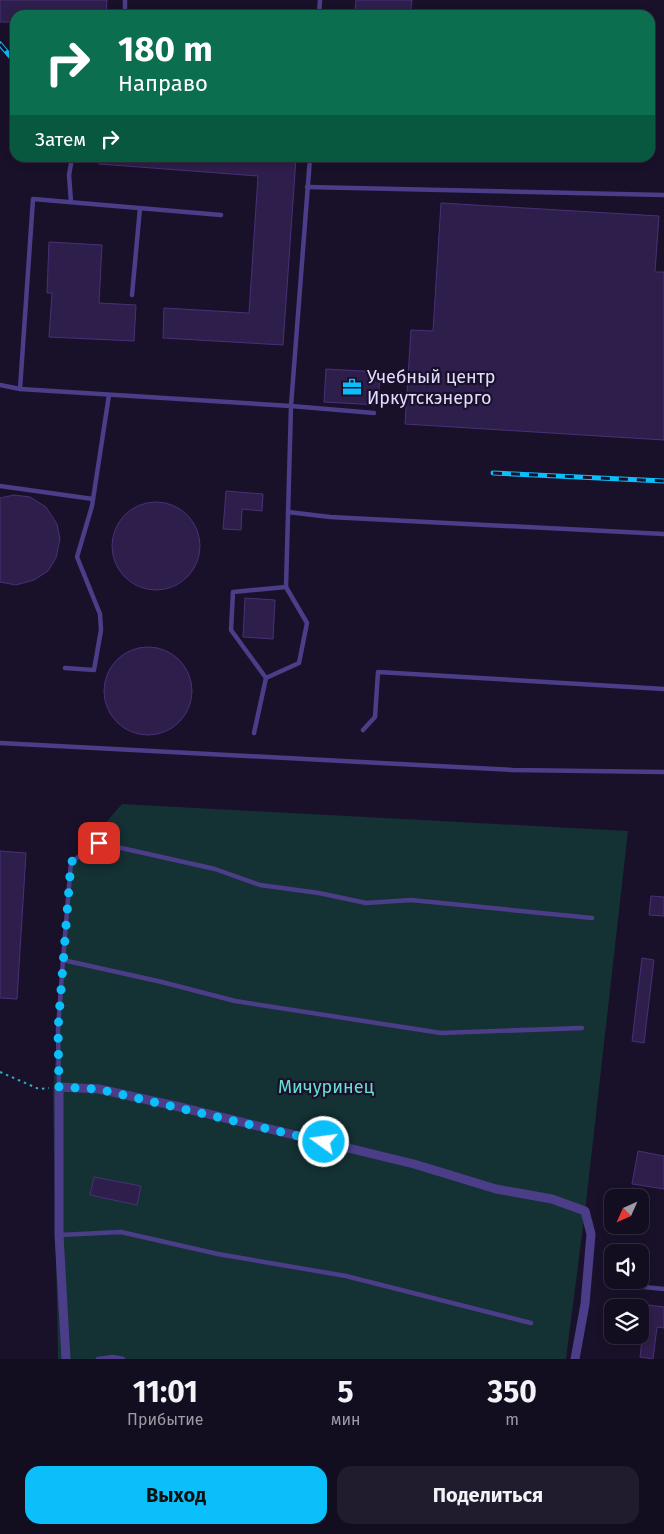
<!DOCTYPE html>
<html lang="ru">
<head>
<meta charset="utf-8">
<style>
  body { margin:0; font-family:"Fira Sans",sans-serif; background:#201b2d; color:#f1f3f6; height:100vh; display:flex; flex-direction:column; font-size:19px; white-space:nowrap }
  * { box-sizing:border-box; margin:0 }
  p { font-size:16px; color:#9d9ca5 }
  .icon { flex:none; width:28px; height:28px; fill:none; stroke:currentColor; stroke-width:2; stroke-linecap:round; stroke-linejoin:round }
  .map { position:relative; height:1359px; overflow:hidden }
  .panel { display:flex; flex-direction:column; background:#130d20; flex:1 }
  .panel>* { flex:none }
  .top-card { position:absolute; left:10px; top:10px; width:645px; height:152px; border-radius:15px; box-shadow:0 2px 8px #0003,0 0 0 1px #322d3e; background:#0b6e4f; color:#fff; overflow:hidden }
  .needle { width:32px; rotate:225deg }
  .tools { position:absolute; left:604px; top:1189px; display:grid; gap:10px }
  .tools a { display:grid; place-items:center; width:45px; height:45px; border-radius:10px; background:#130d20; box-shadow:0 2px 8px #0003,0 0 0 1px #322d3e; font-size:25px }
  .pin { position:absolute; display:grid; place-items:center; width:42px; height:42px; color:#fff; margin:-21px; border-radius:10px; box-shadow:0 2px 8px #0006 }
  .me { position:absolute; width:55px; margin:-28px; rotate:284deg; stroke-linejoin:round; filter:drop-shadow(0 0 4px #0008) }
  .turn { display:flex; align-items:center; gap:18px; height:105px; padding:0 25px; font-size:22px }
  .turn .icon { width:65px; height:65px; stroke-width:2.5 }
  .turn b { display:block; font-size:35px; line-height:42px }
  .then { display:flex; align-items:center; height:48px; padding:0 25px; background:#0003; gap:10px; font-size:19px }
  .eta { display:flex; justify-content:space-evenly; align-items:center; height:85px; text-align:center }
  .eta b { font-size:30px; font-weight:700; line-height:35px }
  .button { display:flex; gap:10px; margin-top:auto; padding:10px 25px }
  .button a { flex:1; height:58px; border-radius:15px; background:#0bbffb; color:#111; font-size:20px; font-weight:700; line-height:58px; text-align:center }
  .button a+a { background:#201b2d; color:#f1f3f6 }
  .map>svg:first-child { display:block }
  .green { fill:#143134 }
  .building { fill:#2e1e4b; stroke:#493077 }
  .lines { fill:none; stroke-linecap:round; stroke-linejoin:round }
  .path { stroke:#33afbb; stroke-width:2; stroke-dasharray:2.5 4; stroke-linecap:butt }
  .lane { stroke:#4c3d88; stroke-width:4.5 }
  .street { stroke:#4c3d88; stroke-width:9 }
  .rail-casing { stroke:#0bbffb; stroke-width:5 }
  .rail { stroke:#19112a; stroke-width:3; stroke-dasharray:9; stroke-linecap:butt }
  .route { stroke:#0bbffb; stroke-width:9; stroke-dasharray:0 16.2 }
  .labels { text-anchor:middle; stroke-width:4.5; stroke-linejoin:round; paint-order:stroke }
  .poi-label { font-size:18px; fill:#e5dbfe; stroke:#19112a; text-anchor:start }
  .park-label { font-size:18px; fill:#67dfd3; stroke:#19112a }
</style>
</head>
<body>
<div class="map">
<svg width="664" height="1359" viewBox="0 0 664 1359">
  <rect width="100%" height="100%" fill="#19112a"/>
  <!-- green -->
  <polygon class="green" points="122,804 628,831 586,1203 566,1359 58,1359 53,1092 71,862"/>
  <!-- building -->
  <g class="building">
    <polygon points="0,0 107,0 106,15 15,15 15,22 0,22"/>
    <polygon points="356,0 412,0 410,15 355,15"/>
    <polygon points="99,158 296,158 283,345 163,338 164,308 249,313 258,176 99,164"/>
    <polygon points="441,203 659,216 655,272 664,272 664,440 405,424 411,330 433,331"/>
    <polygon points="49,242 102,245 99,303 136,305 134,341 49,337 52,293 47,293"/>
    <polygon points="326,369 380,372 378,405 324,402"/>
    <polygon points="226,491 263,494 262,511 242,509 241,530 223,529"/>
    <polygon points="14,495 30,497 46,507 57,524 60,539 56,558 48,571 34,580 16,585 0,582 0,498"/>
    <circle cx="156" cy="546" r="44"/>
    <polygon points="245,598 275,600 273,639 243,637"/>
    <circle cx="148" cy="691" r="44"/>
    <polygon points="0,851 26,853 17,999 0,998"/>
    <polygon points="651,896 664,897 664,916 649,915"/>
    <polygon points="642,958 654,960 644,1043 632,1041"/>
    <polygon points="638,1151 664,1156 664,1189 632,1184"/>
    <polygon points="94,1177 141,1186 137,1205 90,1195"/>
    <polygon points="640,1304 664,1307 664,1328 657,1327 653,1359 640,1357 643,1331 640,1331"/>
  </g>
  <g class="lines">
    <!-- path -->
    <polyline class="path" points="0,1072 39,1089 49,1088"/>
    <!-- lane -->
    <g class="lane">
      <polyline points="125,15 125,0"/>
      <polyline points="319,15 320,0"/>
      <polyline points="307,187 664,195"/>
      <polyline points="71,202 69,175 72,158"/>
      <polyline points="132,295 140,208"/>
      <polyline points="0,385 20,389 291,406 374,413"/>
      <polyline points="20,389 33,199 221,215"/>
      <polyline points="0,486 93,499"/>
      <polyline points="288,512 330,517 664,534"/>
      <polyline points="65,668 94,670 101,630 100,614 77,557 92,506 109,395"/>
      <polyline points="266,678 299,663 307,623 286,587 291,406 310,158"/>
      <polyline points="363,730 375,717 378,672 664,689"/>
      <polyline points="254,733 266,678 231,630 233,592 286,587"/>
      <polyline points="0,743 513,770 664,772"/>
      <polyline points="63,960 71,862 99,843 215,869 260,885 319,893 366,903 411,900 592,918"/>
      <polyline points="59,1087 58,1029 63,960 162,982 235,1001 441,1033 582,1028"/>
      <polyline points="59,1235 121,1232 218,1254 346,1276 531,1323"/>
      <polyline points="644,1287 664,1289"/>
      <polyline points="98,1359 113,1357 123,1359"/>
    </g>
    <!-- street -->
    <polyline class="street" points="66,1359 59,1235 59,1087 99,1089 180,1107 414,1164 496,1189 552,1199 585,1211 591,1234 585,1304 575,1359"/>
    <!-- rail casing -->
    <g class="rail-casing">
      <g id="rail">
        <polyline points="0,44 15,62"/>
        <polyline points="493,473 664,481"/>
      </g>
    </g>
    <!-- rail -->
    <use href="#rail" class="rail"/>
  </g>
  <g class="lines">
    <!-- route -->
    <polyline class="route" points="99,843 71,862 58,1029 59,1087 98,1089 324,1142"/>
  </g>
  <!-- icons -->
  <defs>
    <g id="office-bare" transform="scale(1.5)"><path d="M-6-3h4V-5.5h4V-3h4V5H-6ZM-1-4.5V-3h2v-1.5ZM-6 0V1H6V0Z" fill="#0bbffb" stroke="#19112a" stroke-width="2.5" paint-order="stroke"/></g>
  </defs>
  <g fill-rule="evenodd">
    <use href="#office-bare" x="352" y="387"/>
  </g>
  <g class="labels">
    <!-- poi labels -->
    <g class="poi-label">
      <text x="367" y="383">Учебный центр<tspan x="367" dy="21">Иркутскэнерго</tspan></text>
    </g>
    <!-- park labels -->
    <g class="park-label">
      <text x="326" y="1093">Мичуринец</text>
    </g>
  </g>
</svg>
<div class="tools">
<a><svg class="needle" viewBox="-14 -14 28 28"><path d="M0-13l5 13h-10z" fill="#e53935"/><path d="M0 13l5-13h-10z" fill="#9d9ca5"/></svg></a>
<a><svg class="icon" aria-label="sound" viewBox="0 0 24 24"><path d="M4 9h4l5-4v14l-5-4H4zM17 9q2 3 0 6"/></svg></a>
<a><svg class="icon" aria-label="layers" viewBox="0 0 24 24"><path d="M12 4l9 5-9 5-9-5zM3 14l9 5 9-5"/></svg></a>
</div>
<div class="pin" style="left:99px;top:843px;background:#d93025"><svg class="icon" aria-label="arrive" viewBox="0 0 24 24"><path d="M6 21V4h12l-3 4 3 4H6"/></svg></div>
<svg class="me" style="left:324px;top:1142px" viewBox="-20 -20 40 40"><circle r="17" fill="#0bbffb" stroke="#fff" stroke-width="3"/><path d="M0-11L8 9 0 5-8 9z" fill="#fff"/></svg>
<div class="top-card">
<div class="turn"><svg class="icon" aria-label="right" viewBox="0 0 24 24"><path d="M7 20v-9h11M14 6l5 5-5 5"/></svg><div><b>180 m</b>Направо</div></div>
<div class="then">Затем<svg class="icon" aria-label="right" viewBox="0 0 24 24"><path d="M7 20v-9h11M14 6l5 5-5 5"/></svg></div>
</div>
</div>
<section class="panel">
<div class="eta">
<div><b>11:01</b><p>Прибытие</p></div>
<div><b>5</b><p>мин</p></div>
<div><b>350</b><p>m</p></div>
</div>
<div class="button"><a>Выход</a><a>Поделиться</a></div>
</section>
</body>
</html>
